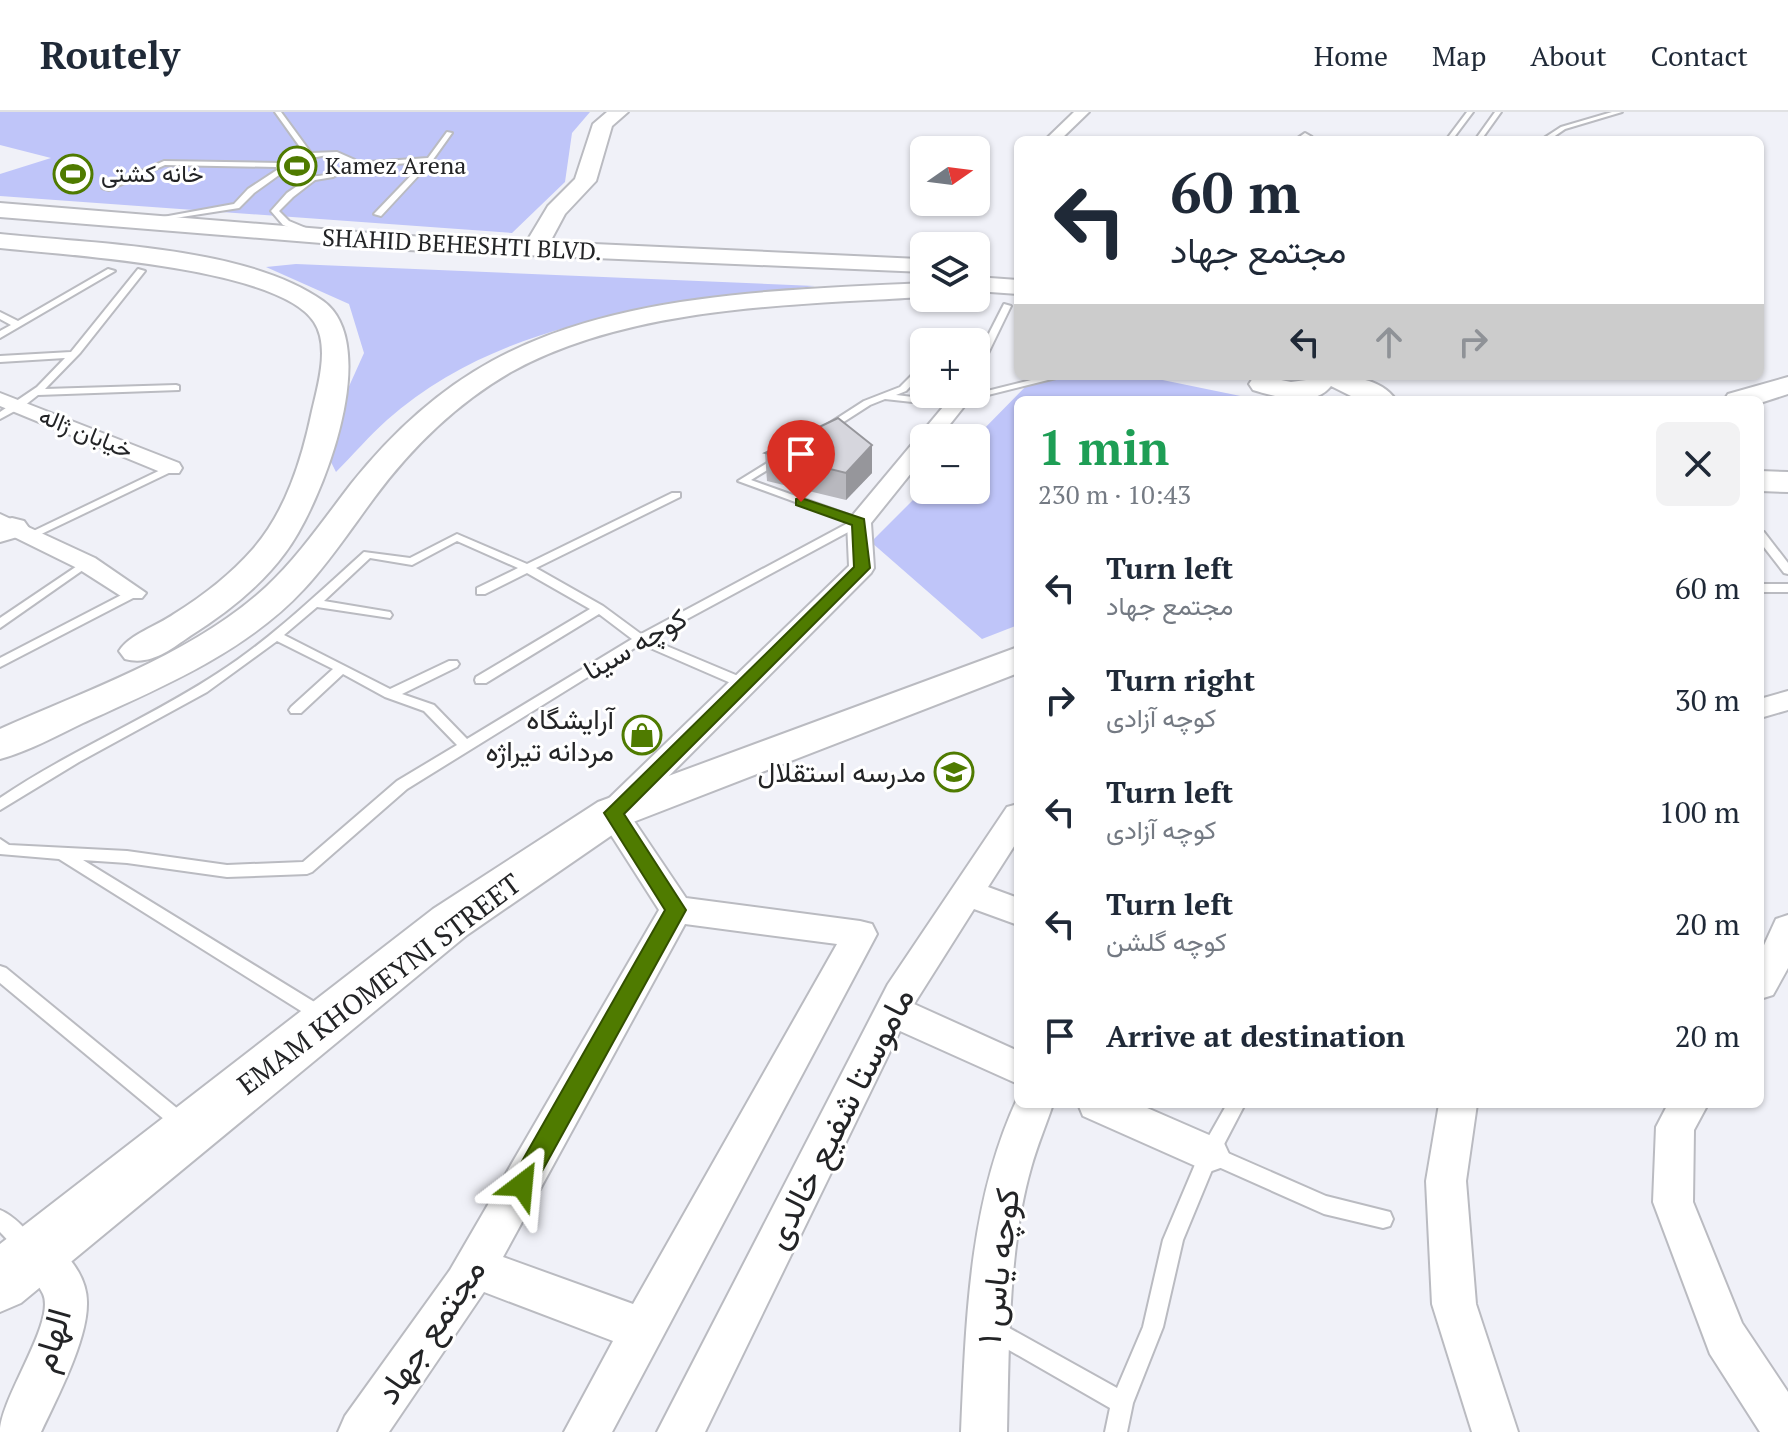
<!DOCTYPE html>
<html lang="en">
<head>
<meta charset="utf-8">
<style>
  body { margin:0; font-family:"PT Serif",Vazirmatn,serif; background:#f2f2f3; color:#1f2937; height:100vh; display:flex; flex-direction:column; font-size:30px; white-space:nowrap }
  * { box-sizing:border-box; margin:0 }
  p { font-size:26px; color:#747a83 }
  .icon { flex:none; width:44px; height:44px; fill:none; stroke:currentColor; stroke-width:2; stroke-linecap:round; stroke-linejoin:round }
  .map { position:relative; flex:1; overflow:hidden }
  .details { position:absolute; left:1014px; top:284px; width:750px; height:712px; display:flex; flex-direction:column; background:#fff; border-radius:12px; box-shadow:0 2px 6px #0004 }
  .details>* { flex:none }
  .guide { position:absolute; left:1014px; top:24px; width:750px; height:244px; border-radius:12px; box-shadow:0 2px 6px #0004; background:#fff; color:#1f2937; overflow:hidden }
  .needle { width:52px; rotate:76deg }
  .buttons { position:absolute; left:910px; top:24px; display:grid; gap:16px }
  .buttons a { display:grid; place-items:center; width:80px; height:80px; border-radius:12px; background:#fff; box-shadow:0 2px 6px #0004; font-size:40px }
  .pin { position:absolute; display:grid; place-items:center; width:68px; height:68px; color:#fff; margin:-82px -34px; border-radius:50% 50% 50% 0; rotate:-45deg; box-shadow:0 0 8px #0007 }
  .pin .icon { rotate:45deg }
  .me { position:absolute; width:88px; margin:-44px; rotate:29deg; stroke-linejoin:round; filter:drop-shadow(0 0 6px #0008) }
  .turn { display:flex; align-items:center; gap:28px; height:168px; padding:0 24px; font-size:36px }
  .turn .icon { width:104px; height:104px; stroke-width:2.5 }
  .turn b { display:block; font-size:56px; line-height:68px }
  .lanes { display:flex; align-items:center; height:76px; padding:0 24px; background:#0003; justify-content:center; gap:40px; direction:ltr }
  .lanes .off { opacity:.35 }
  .round { display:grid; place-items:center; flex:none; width:84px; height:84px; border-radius:12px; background:#f2f2f3 }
  .summary { display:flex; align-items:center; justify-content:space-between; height:136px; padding:0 24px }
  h1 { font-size:48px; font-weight:800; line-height:60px; color:#1e9e55 }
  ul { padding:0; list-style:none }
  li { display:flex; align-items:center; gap:24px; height:112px; padding:0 24px }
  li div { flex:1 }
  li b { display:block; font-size:30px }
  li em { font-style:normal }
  header { display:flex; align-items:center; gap:48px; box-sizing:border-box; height:112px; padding:0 40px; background:#fff; border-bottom:2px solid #e0e1e3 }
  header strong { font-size:38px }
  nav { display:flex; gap:44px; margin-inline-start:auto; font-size:28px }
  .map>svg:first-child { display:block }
  .green { fill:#bfc5f9 }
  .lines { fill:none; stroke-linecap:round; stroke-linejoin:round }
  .lane-casing { stroke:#babbc1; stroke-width:4 }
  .street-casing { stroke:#babbc1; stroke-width:4 }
  .secondary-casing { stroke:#babbc1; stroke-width:4 }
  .lane { fill:#fff; fill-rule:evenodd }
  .street { fill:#fff; fill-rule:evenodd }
  .secondary { fill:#fff; fill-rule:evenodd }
  .wall { fill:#b8b8be }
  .shaded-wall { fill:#96969b }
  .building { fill:#d6d6dd; stroke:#96969b; stroke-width:2 }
  .route { fill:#4f7b00; stroke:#335000; stroke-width:2 }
  .labels { text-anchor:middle; stroke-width:6; stroke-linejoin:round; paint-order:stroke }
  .far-poi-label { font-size:24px; fill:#232426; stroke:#fff; text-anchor:start }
  .far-street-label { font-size:24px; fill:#232426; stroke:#fff }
  .street-label { font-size:28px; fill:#232426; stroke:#fff }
  .poi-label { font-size:28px; fill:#232426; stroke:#fff; text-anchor:end }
  .near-street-label { font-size:34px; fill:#232426; stroke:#fff }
</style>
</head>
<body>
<header>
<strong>Routely</strong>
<nav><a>Home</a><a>Map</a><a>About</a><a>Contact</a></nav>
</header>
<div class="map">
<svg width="1788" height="1320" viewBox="0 0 1788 1320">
  <rect width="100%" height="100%" fill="#f0f1f8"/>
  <!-- green -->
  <g class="green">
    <polygon points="0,0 590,0 572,21 565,70 512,121 0,84 0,62 51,46 0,33"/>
    <path d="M296,152L815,174C669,192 503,205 387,308C369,324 353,343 336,360L329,346L346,281L364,241L349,192L266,155Z"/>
    <polygon points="1059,264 1143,264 1260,288 1018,288 1018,513 982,527 871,430 924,377 976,378 975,326 1031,269"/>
  </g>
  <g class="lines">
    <!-- lane casing -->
    <g class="lane-casing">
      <g id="lane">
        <path d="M275,0H281L311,41L337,40L355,48V51L428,46L447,20L452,21L432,49L381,104L374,102L424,50L352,55L333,65L315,68L293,85L279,99L289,109L313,119V123H310L283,113L271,99L287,81L306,68L279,63L254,81L239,96L156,109L152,107L234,92L248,77L277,58L276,55L165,53L109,78L102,76L164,49L281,51L305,42ZM327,43L349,50C333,67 307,66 286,62L283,56L301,48Z"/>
        <polygon points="1467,0 1473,0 1452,28 1446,28"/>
        <polygon points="1495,0 1501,0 1481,28 1475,28"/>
        <polygon points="1612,0 1622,0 1565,17 1549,28 1541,28 1561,15"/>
        <polygon points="108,157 115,159 0,226 0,219 11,213 0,207 0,200 18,209"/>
        <polygon points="138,157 145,159 80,241 45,277 176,273 179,274 179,278 38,283 24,294 0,307 0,300 37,275 65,246 0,250 0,244 71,240"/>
        <polygon points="1004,192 1011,194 981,256 976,259 976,247"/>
        <polygon points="924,251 924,260 906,279 896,283 955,290 958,291 958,295 885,287 870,293 828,320 819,318 864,289 900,275"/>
        <polygon points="1047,264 1064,264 960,290 955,287"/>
        <path d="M780,343L785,346L784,348L751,368L863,408V412L650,527L750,569L751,572L750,575H740L641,532L407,677L312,760L307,762L227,765L127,751L83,748L329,899L331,904L329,909L323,911L317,909L59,747L0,742V727L9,733L127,739L227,753L303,750L397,669L457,633L424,599L385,585L343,562L301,601H291L289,598L291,595L333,557L277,529L207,580L79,650L0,698V686C69,639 148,607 218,561C271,527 317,482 364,440L410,446L457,422L527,452L672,381H680V385L536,456L603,494L641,522L850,410L738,369ZM457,429L518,456L477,476V482H485L527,461L590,497L476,565L475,568L476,571H486L599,502L632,527L467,627L434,593L402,582L457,555L459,552L457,549H449L390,577L284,523L317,495L390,506L392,503L390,500L324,489L370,446L412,453Z"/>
        <polygon points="171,353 175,354 175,358 33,426 29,427 23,424"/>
        <polygon points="1760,419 1764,420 1788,451 1788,462 1784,461 1760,430"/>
        <polygon points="86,448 92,451 90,453 0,516 0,506"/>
        <rect x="1760" y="472" width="28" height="8"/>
        <polygon points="133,477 139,481 137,484 0,555 0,546"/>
        <polygon points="0,854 6,856 189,1006 192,1012 189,1018 183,1020 177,1018 0,871"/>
        <polygon points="1227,992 1245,992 1221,1038 1326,1084 1390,1100 1393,1107 1390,1114 1383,1116 1324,1102 1214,1053 1183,1128 1163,1215 1133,1291 1127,1320 1105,1320 1110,1296 988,1226 985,1219 988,1212 995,1209 1002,1212 1117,1276 1143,1215 1163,1128 1202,1036"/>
        <path d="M0,1098C13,1103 30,1120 36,1133L33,1140L26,1143L19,1140L0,1120Z"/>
      </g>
    </g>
    <!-- street casing -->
    <g class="street-casing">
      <g id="street">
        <polygon points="1074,0 1089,0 1060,28 1045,28"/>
        <polygon points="1305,21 1312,25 1310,28 1295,28"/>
        <polygon points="0,281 179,351 182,356 179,361 163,361 0,294"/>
        <path d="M953,283L965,282L970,287L939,326H924V345L871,411L874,456L871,461L630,703L686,786L860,809L872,812L877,822L612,1320H564L613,1229L484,1180L389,1320H338L345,1304L450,1158L659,798L597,701L602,693L849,454L847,410ZM685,812L837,832L633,1192L503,1145Z"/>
        <polygon points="0,402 95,446 146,481 142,486 124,486 77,456 0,418"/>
        <polygon points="1788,579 1788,598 1760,606 1760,587"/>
        <polygon points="1018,692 1018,728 988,775 1018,786 1018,813 974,797 914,892 1018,939 1018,972 900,919 705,1320 657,1320 888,872 1007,695"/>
        <polygon points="1788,803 1788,856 1773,883 1760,887 1760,842 1776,807"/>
        <path d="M1018,985V992H1053C1046,1013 1037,1034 1031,1056C1008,1136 1009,1237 1007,1320H961C966,1207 969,1089 1018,985Z"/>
        <polygon points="1078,992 1138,992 1223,1029 1229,1042 1223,1055 1209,1060 1083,1004"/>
        <polygon points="1439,992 1477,992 1466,1069 1476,1192 1518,1320 1472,1320 1432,1192 1426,1069"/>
        <polygon points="1668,992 1708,992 1694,1018 1693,1090 1742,1211 1788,1280 1788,1320 1760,1320 1710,1242 1653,1090 1656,1015"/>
        <path d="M35,1120C61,1131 88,1162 87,1192C87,1229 57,1286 41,1320H0C0,1286 56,1210 43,1182C36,1167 21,1157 14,1141L20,1126Z"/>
      </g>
    </g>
    <!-- secondary casing -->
    <g class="secondary-casing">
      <g id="secondary">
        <polygon points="607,0 628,0 612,14 596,69 565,102 550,130 919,147 924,148 924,160 407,138 0,105 0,91 407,124 527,129 548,94 575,67 593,12"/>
        <path d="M0,122C93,132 246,134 323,189C384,233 321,394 285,441C260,475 225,502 190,524C170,538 150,554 125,547L119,539C130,522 157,514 174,502C203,484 231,462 253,437C286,399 302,347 312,299C318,273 330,234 314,210C279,155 65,143 0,136Z"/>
        <polygon points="976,165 1018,168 1018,182 976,179"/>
        <path d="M924,171V185C791,193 630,194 511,260C457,291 411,336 374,386C351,417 330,449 304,477C246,540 160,576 83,611C56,624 29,639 0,647V617C90,577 193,542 266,475C299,444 324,407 351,372C390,323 437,279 492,249C617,180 785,178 924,171Z"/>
        <path d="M1261,264L1291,270L1306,268L1307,264C1336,264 1378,261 1396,288H1359L1331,274C1314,296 1276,285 1253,278L1249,272L1253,266Z"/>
        <polygon points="1788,265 1788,282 1760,291 1760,288 1724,288 1728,282"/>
        <polygon points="1760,359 1788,360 1788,380 1760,379"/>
        <polygon points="12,406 24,409 29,416 24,423 0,430 0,409"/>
        <polygon points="1018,535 1018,561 628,712 467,823 21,1191 0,1200 0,1132 433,797 598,690"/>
      </g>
    </g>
    <!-- lane -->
    <use href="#lane" class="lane"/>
    <!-- street -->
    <use href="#street" class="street"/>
    <!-- secondary -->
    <use href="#secondary" class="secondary"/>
  </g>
  <!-- wall -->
  <polygon class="wall" points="765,341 872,361 846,388 767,369"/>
  <!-- shaded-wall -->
  <polygon class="shaded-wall" points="872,333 872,361 846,388 846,361"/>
  <!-- building -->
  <polygon class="building" points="838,306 872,333 846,361 765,341"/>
  <!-- route -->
  <polygon class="route" points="801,386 864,407 870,456 624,702 686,798 530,1081 522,1085 513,1081 509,1073 513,1065 665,798 604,701 854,455 852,413 796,393 796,387"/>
  <!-- icons -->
  <defs>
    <g id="stadium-ring" transform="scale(2)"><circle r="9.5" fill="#fff" stroke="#4f7b00" stroke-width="1.5"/><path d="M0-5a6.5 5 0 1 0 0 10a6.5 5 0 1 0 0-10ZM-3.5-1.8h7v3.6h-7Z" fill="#4f7b00"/></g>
    <g id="shop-ring" transform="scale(2)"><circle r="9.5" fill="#fff" stroke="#4f7b00" stroke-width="1.5"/><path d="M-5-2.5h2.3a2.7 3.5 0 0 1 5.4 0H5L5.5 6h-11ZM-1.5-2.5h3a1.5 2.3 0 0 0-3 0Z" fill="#4f7b00"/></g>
    <g id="school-ring" transform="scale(2)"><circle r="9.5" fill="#fff" stroke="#4f7b00" stroke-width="1.5"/><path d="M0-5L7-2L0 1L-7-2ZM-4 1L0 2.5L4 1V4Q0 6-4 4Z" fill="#4f7b00"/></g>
  </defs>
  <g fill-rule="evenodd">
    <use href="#stadium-ring" x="297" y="54"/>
    <use href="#stadium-ring" x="73" y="62"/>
    <use href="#shop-ring" x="642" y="623"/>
    <use href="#school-ring" x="954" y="660"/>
  </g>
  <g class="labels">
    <!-- far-poi labels -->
    <g class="far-poi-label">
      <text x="325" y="62">Kamez Arena</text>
      <text x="101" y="70">خانه کشتی</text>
    </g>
    <!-- far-street labels -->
    <g class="far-street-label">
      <text transform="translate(462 133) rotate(3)" y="8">SHAHID BEHESHTI BLVD.</text>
      <text transform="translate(86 321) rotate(22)" y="8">خیابان ژاله</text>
    </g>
    <!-- street labels -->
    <g class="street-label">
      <text transform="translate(635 532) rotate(-30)" y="10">کوچه سینا</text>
      <text transform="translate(379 872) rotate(-37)" y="10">EMAM KHOMEYNI STREET</text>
    </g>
    <!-- poi labels -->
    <g class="poi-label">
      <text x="614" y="617">آرایشگاه<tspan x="614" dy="32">مردانه تیراژه</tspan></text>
      <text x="926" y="670">مدرسه استقلال</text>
    </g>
    <!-- near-street labels -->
    <g class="near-street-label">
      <text transform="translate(839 1006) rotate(-63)" y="12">ماموستا شفیع خالدی</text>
      <text transform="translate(998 1154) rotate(-83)" y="12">کوچه یاس ۱</text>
      <text transform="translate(430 1219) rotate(-56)" y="12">مجتمع جهاد</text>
      <text transform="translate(51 1228) rotate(-74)" y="12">الهام</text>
    </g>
  </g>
</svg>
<div class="buttons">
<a><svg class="needle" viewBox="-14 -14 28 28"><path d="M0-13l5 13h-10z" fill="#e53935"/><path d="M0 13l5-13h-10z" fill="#747a83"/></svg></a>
<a><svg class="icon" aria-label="layers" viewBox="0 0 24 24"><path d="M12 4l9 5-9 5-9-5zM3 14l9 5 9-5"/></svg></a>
<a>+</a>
<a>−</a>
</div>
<div class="pin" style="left:801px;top:390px;background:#d93025"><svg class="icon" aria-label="arrive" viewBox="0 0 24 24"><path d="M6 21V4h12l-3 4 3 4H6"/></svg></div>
<svg class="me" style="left:522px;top:1073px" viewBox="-20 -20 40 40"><path d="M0-17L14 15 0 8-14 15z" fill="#4f7b00" stroke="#fff" stroke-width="4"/></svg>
<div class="guide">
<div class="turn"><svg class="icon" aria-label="left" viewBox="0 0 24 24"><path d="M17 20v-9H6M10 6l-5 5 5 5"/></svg><div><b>60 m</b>مجتمع جهاد</div></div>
<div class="lanes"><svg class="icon" aria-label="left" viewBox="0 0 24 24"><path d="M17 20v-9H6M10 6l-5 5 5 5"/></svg><svg class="icon off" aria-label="ahead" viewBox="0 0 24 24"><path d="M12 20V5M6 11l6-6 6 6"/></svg><svg class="icon off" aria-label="right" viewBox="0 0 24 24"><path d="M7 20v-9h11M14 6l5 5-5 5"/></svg></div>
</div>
<section class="details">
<div class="summary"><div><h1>1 min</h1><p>230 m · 10:43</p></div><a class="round"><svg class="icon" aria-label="close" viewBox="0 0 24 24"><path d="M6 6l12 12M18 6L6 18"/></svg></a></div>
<ul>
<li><svg class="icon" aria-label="left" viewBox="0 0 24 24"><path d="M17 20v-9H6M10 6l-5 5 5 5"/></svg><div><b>Turn left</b><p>مجتمع جهاد</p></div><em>60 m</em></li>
<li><svg class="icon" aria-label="right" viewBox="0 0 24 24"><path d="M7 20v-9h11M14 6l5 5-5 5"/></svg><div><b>Turn right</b><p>کوچه آزادی</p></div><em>30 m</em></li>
<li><svg class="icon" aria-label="left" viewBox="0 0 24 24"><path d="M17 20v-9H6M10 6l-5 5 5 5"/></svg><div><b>Turn left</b><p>کوچه آزادی</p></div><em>100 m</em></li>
<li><svg class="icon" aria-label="left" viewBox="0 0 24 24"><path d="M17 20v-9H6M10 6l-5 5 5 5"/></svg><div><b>Turn left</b><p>کوچه گلشن</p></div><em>20 m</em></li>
<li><svg class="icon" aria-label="arrive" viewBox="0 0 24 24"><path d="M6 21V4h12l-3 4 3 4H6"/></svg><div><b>Arrive at destination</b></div><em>20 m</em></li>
</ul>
</section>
</div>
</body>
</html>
